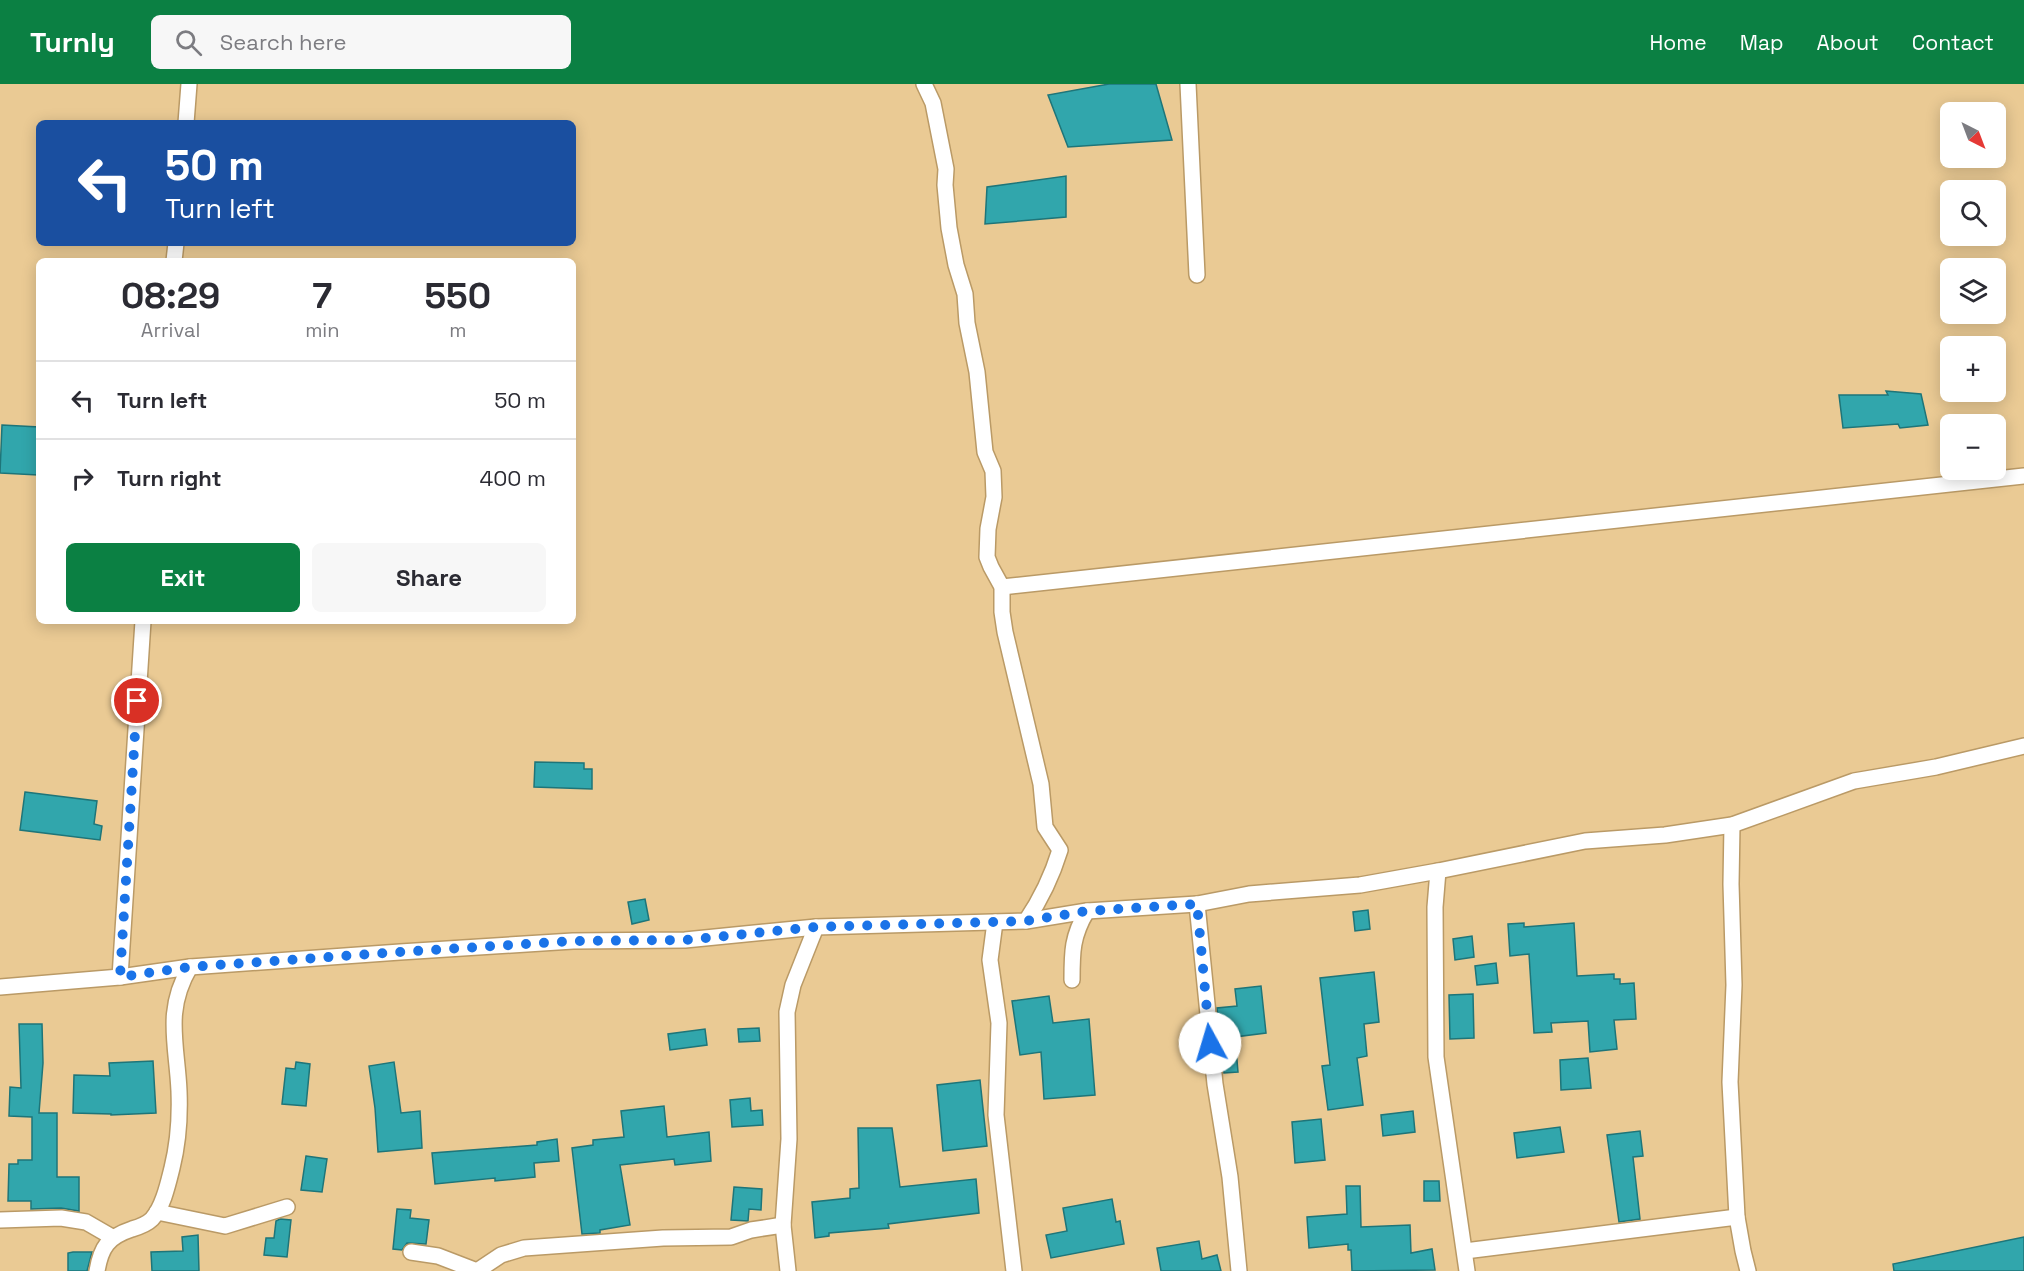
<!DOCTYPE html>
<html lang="en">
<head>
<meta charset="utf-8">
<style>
  body { margin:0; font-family:"Space Grotesk",sans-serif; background:#f7f7f7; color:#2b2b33; height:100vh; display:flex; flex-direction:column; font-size:22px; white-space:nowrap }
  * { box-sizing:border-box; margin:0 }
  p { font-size:20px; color:#7c7c81 }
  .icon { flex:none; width:33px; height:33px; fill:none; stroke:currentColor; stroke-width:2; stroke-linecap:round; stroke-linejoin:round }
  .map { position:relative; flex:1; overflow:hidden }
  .panel { position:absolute; left:36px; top:174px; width:540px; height:366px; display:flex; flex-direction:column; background:#fff; border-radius:9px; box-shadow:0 3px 15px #0003 }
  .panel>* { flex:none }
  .banner { position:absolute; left:36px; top:36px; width:540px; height:126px; border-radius:9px; box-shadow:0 3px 15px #0003; background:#1a4fa0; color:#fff; overflow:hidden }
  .needle { width:39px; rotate:138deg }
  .fabs { position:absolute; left:1940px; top:18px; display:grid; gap:12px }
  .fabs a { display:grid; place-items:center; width:66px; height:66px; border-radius:9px; background:#fff; box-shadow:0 3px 15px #0003; font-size:30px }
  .pin { position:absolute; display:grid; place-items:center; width:51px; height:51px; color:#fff; margin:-26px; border:3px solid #fff; border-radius:50%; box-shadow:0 2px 6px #0007 }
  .me { position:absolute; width:66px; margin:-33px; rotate:354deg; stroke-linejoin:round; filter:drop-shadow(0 0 4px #0008) }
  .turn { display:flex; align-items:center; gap:21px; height:126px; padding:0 30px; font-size:27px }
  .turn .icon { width:78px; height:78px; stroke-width:2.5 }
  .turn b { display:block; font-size:42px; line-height:51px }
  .eta { display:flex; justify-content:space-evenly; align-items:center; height:102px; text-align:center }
  .eta b { font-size:36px; font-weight:700; line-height:42px }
  .button { display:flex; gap:12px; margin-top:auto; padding:12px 30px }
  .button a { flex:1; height:69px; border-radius:9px; background:#0b8043; color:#fff; font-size:24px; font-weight:700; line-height:69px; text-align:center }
  .button a+a { background:#f7f7f7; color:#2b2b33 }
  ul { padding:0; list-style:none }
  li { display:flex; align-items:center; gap:18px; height:78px; padding:0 30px; border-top:2px solid #e1e1e2 }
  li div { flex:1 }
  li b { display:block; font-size:22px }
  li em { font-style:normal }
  header { display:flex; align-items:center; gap:36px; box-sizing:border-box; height:84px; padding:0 30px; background:#0b8043; color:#fff }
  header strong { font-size:28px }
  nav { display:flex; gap:33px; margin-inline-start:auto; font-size:21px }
  .search { width:420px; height:54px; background:#f7f7f7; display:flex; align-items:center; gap:15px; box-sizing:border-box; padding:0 21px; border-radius:9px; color:#7c7c81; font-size:22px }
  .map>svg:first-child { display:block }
  .building { fill:#31a6ac; stroke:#1e7579; stroke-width:1.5 }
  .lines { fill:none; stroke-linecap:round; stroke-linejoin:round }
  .minor-casing { stroke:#ba9a66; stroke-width:18 }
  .minor { stroke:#fff; stroke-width:15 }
  .route { stroke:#1a73e8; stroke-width:10; stroke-dasharray:0 18 }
</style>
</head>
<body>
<header>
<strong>Turnly</strong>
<div class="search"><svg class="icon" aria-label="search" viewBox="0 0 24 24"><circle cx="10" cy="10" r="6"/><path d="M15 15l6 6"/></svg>Search here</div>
<nav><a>Home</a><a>Map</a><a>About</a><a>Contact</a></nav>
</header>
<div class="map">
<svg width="2024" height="1187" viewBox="0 0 2024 1187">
  <rect width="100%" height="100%" fill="#eaca94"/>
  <!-- building -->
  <g class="building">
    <polygon points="1109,0 1156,0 1172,56 1068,63 1048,11"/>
    <polygon points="1066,92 1066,133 985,140 987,103"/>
    <polygon points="1886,307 1921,310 1928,341 1900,344 1898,340 1843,344 1839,311 1888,311"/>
    <polygon points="2,341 39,343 38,391 0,389"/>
    <polygon points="535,678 584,679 584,685 592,685 592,705 534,703"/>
    <polygon points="25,708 97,717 94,740 102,742 100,756 20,746"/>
    <polygon points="645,815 649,836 632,840 628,818"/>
    <polygon points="1368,826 1370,845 1355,847 1353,828"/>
    <polygon points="1524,839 1524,843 1574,839 1577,892 1614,890 1614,895 1620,895 1620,900 1634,899 1636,935 1614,936 1617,965 1590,968 1588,937 1551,939 1552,948 1534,949 1529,870 1510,872 1508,840"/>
    <polygon points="1472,852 1474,873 1455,876 1453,855"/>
    <polygon points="1496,879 1498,899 1477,901 1475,882"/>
    <polygon points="1374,888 1379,938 1364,940 1367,972 1357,974 1363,1021 1328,1026 1322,982 1330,981 1320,894"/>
    <polygon points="1261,902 1266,949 1235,953 1238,988 1224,989 1217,924 1237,922 1235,905"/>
    <polygon points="1473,910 1474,954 1450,955 1449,911"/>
    <polygon points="1049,912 1053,939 1089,935 1095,1011 1044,1015 1041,968 1020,971 1012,917"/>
    <polygon points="19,940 42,940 43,979 39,1029 57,1029 57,1093 79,1093 79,1127 61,1124 31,1125 31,1117 8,1117 9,1080 18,1080 18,1076 32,1076 32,1033 9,1032 10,1003 21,1004"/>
    <polygon points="759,944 760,957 739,958 738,945"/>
    <polygon points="705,945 707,961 670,966 668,950"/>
    <polygon points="1588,974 1591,1004 1561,1006 1560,976"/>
    <polygon points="153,977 156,1029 111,1031 111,1030 73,1029 74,991 110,992 109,979"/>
    <polygon points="296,978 310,980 306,1022 282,1020 286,984 295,985"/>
    <polygon points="394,978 401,1029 420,1027 422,1064 378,1068 375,1024 369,982"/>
    <polygon points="980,996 987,1062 943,1067 937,1001"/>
    <polygon points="750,1014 751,1027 762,1026 763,1041 732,1043 730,1016"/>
    <polygon points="664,1022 667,1053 709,1048 711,1077 675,1081 674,1075 620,1081 630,1141 600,1146 600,1149 582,1150 572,1064 593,1061 593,1056 624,1053 621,1027"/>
    <polygon points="1413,1027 1415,1048 1383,1052 1381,1031"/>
    <polygon points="1321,1035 1325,1076 1295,1079 1292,1038"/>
    <polygon points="1560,1043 1564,1068 1517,1074 1514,1049"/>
    <polygon points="858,1044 892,1044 900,1103 976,1095 979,1129 888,1140 889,1144 829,1149 829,1152 815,1154 812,1118 850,1114 850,1105 859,1104"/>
    <polygon points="1640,1047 1643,1072 1633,1073 1640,1135 1619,1138 1607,1051"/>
    <polygon points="557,1055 559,1077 534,1079 535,1093 495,1097 495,1094 435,1100 432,1069 537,1061 537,1058"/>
    <polygon points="306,1072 327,1075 322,1108 301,1106"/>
    <polygon points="1424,1097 1439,1097 1440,1117 1424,1117"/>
    <polygon points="1346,1102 1360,1102 1361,1143 1410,1141 1411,1169 1432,1165 1435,1186 1352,1187 1351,1166 1348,1166 1348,1160 1309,1164 1307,1133 1347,1130"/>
    <polygon points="734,1103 762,1105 761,1126 749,1125 748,1137 731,1136"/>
    <polygon points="1112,1115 1116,1138 1120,1137 1124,1160 1051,1174 1046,1151 1067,1147 1063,1124"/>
    <polygon points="397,1125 411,1126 410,1134 429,1136 426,1160 407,1159 402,1166 393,1165"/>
    <polygon points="280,1135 291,1136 287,1173 264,1171 266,1154 274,1154 276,1137"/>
    <polygon points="198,1151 199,1187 152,1187 151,1168 183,1167 182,1153"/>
    <polygon points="2024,1153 2024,1187 1894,1187 1893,1180"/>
    <polygon points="1199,1157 1202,1175 1217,1171 1221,1187 1161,1187 1157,1164"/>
    <polygon points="73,1168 92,1168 87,1187 68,1187 68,1169"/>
  </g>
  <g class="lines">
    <!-- minor casing -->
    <g class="minor-casing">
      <g id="minor">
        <path d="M924,0L933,19L946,85L945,101L949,144L956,181L965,210L967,239L977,288L985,368L993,387L994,413L988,445L987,473L991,483L1002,503V528L1005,548L1041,700L1045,743L1060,766C1052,792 1041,815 1026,837"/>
        <polyline points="1188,0 1197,191"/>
        <polyline points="186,39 189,0"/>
        <polyline points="174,177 176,159"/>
        <polyline points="1002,503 2024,392"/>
        <polyline points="1732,741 1731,800 1734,901 1730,998 1737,1133 1743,1167 1748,1187"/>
        <polyline points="1438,787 1435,823 1436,973 1467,1187"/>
        <polyline points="1197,820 1215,1000 1230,1093 1239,1187"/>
        <polyline points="995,838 990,876 999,939 996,1031 1014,1187"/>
        <polyline points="120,893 143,537"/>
        <path d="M1072,896C1072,868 1072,852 1087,827"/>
        <polyline points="0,903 120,893 190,883 400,868 573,857 685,856 816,843 1026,837 1087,827 1197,820 1249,810 1360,801 1438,787 1585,757 1665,751 1732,741 1854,697 1936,683 2024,662"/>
        <polyline points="157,1128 225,1142 287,1123"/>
        <polyline points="0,1136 61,1134 86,1138 112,1153"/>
        <polyline points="1465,1167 1737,1133"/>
        <polyline points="411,1168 438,1172 477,1187"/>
        <path d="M97,1187C101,1163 108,1153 132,1145C139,1143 147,1140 152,1135C163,1123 168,1100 172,1084C178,1060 180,1032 179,1007C177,960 164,927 190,883"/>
        <polyline points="477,1187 501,1171 524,1164 663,1154 731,1153 751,1146 783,1141"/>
        <polyline points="788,1187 783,1141 789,1055 787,928 793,901 816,843"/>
      </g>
    </g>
    <!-- minor -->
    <use href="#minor" class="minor"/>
  </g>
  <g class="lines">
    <!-- route -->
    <polyline class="route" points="137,617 120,893 190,883 400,868 573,857 685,856 816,843 1026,837 1087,827 1197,820 1210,959"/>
  </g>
</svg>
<div class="fabs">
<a><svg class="needle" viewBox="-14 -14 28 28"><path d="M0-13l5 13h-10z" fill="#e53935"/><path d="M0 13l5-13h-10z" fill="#7c7c81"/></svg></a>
<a><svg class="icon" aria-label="search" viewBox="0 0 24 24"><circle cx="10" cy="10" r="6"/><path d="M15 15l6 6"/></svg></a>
<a><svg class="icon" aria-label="layers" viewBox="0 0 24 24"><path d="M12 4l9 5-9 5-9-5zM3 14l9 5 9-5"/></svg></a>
<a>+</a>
<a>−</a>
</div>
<div class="pin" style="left:137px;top:617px;background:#d93025"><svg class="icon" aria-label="arrive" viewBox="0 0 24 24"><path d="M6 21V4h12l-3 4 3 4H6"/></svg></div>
<svg class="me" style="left:1210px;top:959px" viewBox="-20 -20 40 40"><circle r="19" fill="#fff"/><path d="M0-13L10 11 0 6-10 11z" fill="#1a73e8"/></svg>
<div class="banner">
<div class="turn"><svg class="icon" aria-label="left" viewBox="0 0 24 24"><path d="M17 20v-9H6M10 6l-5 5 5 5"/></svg><div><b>50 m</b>Turn left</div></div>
</div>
<section class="panel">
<div class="eta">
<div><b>08:29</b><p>Arrival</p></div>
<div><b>7</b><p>min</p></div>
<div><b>550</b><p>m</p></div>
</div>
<ul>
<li><svg class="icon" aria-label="left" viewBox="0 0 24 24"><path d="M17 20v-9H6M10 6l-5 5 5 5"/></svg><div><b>Turn left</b></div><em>50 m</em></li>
<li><svg class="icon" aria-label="right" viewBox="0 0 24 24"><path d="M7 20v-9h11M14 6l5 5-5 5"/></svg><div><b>Turn right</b></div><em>400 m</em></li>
</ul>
<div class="button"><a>Exit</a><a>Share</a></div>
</section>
</div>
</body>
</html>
